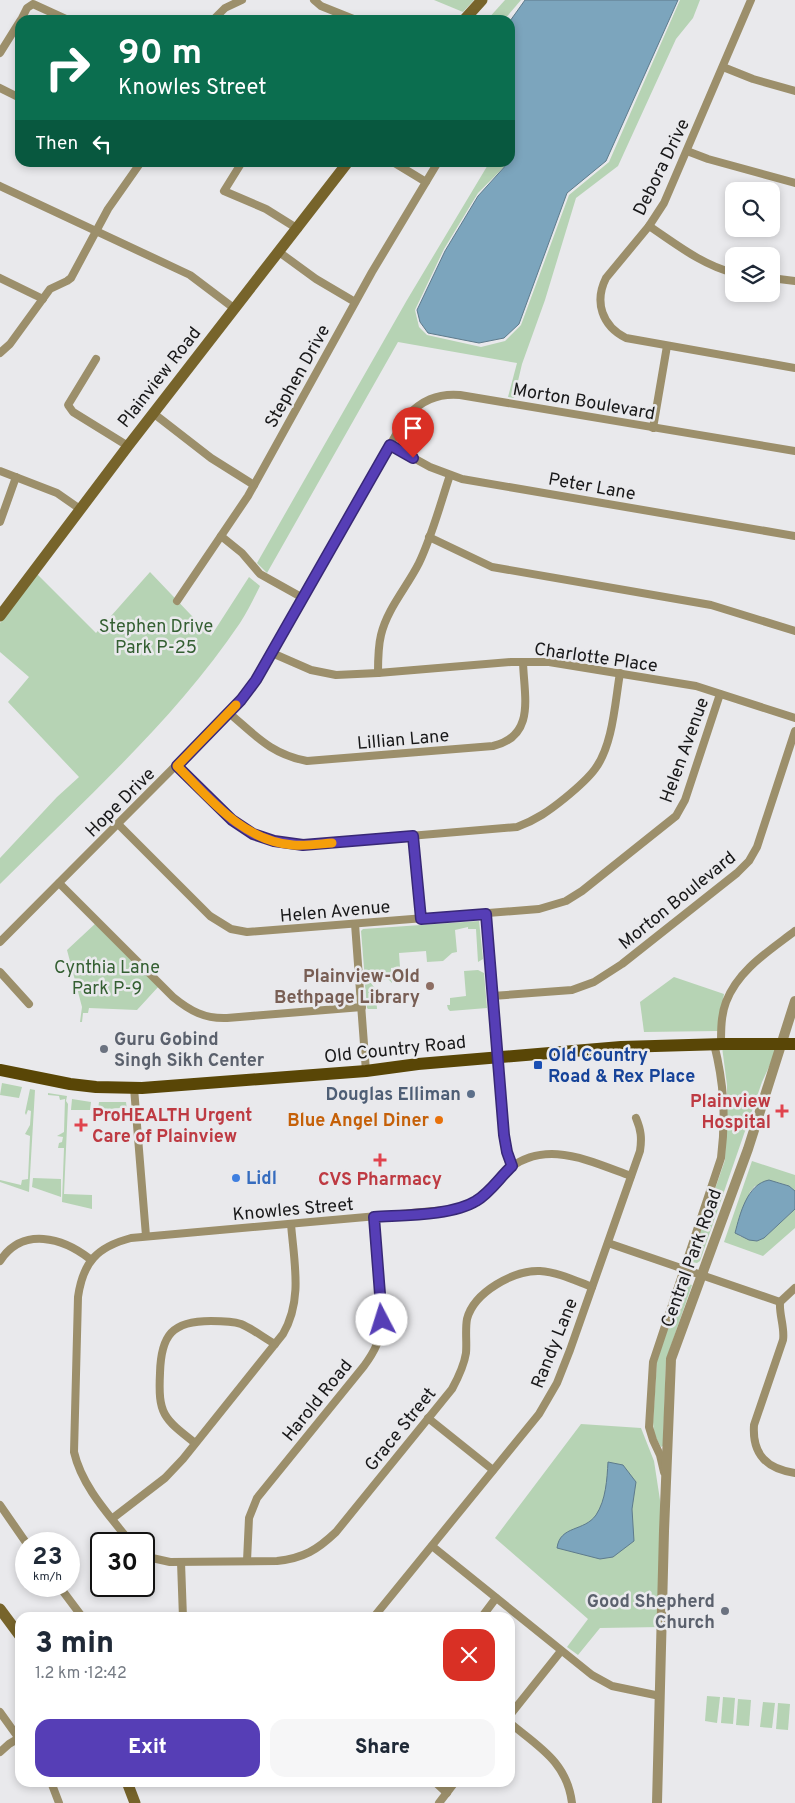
<!DOCTYPE html>
<html lang="en">
<head>
<meta charset="utf-8">
<style>
  body { margin:0; font-family:Overpass,sans-serif; background:#f6f6f7; color:#1f2937; height:100vh; display:flex; flex-direction:column; font-size:19px; white-space:nowrap }
  * { box-sizing:border-box; margin:0 }
  p { font-size:16px; color:#747a83 }
  .icon { flex:none; width:28px; height:28px; fill:none; stroke:currentColor; stroke-width:2; stroke-linecap:round; stroke-linejoin:round }
  .map { position:relative; flex:1; overflow:hidden }
  .sheet { position:absolute; left:15px; top:1612px; width:500px; height:175px; display:flex; flex-direction:column; background:#fff; border-radius:15px; box-shadow:0 2px 8px #0003 }
  .sheet>* { flex:none }
  .top-card { position:absolute; left:15px; top:15px; width:500px; height:152px; border-radius:15px; box-shadow:0 2px 8px #0003; background:#0b6e4f; color:#fff; overflow:hidden }
  .tools { position:absolute; left:725px; top:182px; display:grid; gap:10px }
  .tools a { display:grid; place-items:center; width:55px; height:55px; border-radius:10px; background:#fff; box-shadow:0 2px 8px #0003; font-size:25px }
  .speed { position:absolute; left:15px; top:1532px; display:flex; gap:10px; font-size:25px; font-weight:700; text-align:center }
  .speed>* { display:grid; place-content:center; width:65px; height:65px; border-radius:50%; background:#fff; box-shadow:0 2px 8px #0003; line-height:1 }
  .speed small { font-size:12px; font-weight:400 }
  .speed .limit { border:2px solid #111; border-radius:8px; background:#fff; color:#111 }
  .pin { position:absolute; display:grid; place-items:center; width:42px; height:42px; color:#fff; margin:-51px -21px; border-radius:50% 50% 50% 0; rotate:-45deg; box-shadow:0 0 5px #0007 }
  .pin .icon { rotate:45deg }
  .me { position:absolute; width:55px; margin:-28px; rotate:355deg; stroke-linejoin:round; filter:drop-shadow(0 0 4px #0008) }
  .turn { display:flex; align-items:center; gap:18px; height:105px; padding:0 20px; font-size:22px }
  .turn .icon { width:65px; height:65px; stroke-width:2.5 }
  .turn b { display:block; font-size:35px; line-height:42px }
  .then { display:flex; align-items:center; height:48px; padding:0 20px; background:#0003; gap:10px; font-size:19px }
  .round { display:grid; place-items:center; flex:none; width:52px; height:52px; border-radius:15px; background:#f6f6f7 }
  .headline { display:flex; align-items:center; justify-content:space-between; height:85px; padding:0 20px }
  h1 { font-size:30px; font-weight:800; line-height:38px }
  .button { display:flex; gap:10px; margin-top:auto; padding:10px 20px }
  .button a { flex:1; height:58px; border-radius:15px; background:#563eb6; color:#fff; font-size:20px; font-weight:800; line-height:58px; text-align:center }
  .button a+a { background:#f6f6f7; color:#1f2937 }
  .map>svg:first-child { display:block }
  .green { fill:#b6d3b4 }
  .water { fill:#7ca5bd; stroke:#5e7b8c }
  .lines { fill:none; stroke-linecap:round; stroke-linejoin:round }
  .minor { stroke:#9c8f6b; stroke-width:8 }
  .tertiary { stroke:#9c8f6b; stroke-width:10 }
  .secondary { stroke:#77642b; stroke-width:11 }
  .primary { stroke:#594606; stroke-width:12 }
  .route-casing { stroke:#382876; stroke-width:12 }
  .route { stroke:#563eb6; stroke-width:9 }
  .slow { stroke:#f59e0b; stroke-width:9 }
  .education-dot { fill:#8d6e63; stroke:#e9e9ec; stroke-width:2 }
  .worship-dot { fill:#6b7280; stroke:#e9e9ec; stroke-width:2 }
  .transit-dot { fill:#1a4fb4; stroke:#e9e9ec; stroke-width:2 }
  .service-dot { fill:#5c6f8a; stroke:#e9e9ec; stroke-width:2 }
  .health-dot { fill:#e0444e; stroke:#e9e9ec; stroke-width:2 }
  .food-dot { fill:#e8710a; stroke:#e9e9ec; stroke-width:2 }
  .shop-dot { fill:#3f7fe0; stroke:#e9e9ec; stroke-width:2 }
  .labels { text-anchor:middle; stroke-width:5; stroke-linejoin:round; paint-order:stroke }
  .street-label { font-size:18px; fill:#181819; stroke:#e9e9ec }
  .park-label { font-size:18px; fill:#345f32; stroke:#e9e9ec }
  .education-label { font-size:18px; font-weight:bold; fill:#785e54; stroke:#e9e9ec; text-anchor:end }
  .worship-label { font-size:18px; font-weight:bold; fill:#5b616d; stroke:#e9e9ec; text-anchor:start }
  .transit-label { font-size:18px; font-weight:bold; fill:#164399; stroke:#e9e9ec; text-anchor:start }
  .service-label { font-size:18px; font-weight:bold; fill:#4e5e75; stroke:#e9e9ec; text-anchor:end }
  .health-label { font-size:18px; font-weight:bold; fill:#be3a42; stroke:#e9e9ec; text-anchor:end }
  .food-label { font-size:18px; font-weight:bold; fill:#c56008; stroke:#e9e9ec; text-anchor:end }
  .shop-label { font-size:18px; font-weight:bold; fill:#366cbe; stroke:#e9e9ec; text-anchor:start }
</style>
</head>
<body>
<div class="map">
<svg width="795" height="1803" viewBox="0 0 795 1803">
  <rect width="100%" height="100%" fill="#e9e9ec"/>
  <!-- green -->
  <g class="green">
    <polygon points="434,0 474,0 463,12"/>
    <polygon points="505,0 521,0 504,20 487,20"/>
    <polygon points="680,0 700,0 693,18 676,39 618,166 576,198 545,300 522,364 514,398 508,397 517,363 398,342 267,573 257,563 407,300 489,163 508,163 478,193 444,249 415,310 419,327 427,335 481,347 505,341 521,325 569,195 609,162"/>
    <path d="M150,572L211,636L249,577L260,586C254,598 248,611 240,623C174,721 83,801 0,884V858L57,797L79,777L8,702L29,677L0,652V623L37,574L96,633Z"/>
    <polygon points="479,921 483,959 478,962 476,929 468,929 468,927 455,930 457,952 452,953 443,961 427,962 426,951 399,953 400,967 391,968 392,983 388,979 367,981 365,980 361,931 363,929"/>
    <polygon points="96,923 159,986 137,1010 89,1008 88,1013 83,1013 82,1022 80,1022 82,1007 67,950"/>
    <polygon points="478,970 484,973 487,1008 450,1011 448,1009 447,1005 450,1005 450,998 466,996 464,971"/>
    <polygon points="674,977 724,994 718,1031 644,1032 640,1002"/>
    <polygon points="366,983 371,983 376,990 377,1009 368,1009 367,1008 365,985"/>
    <polygon points="722,1047 778,1047 762,1082 700,1261 697,1263 692,1262 691,1259 725,1160 727,1085"/>
    <polygon points="2,1083 22,1087 19,1098 0,1095"/>
    <polygon points="30,1089 35,1090 29,1192 0,1182 0,1180 21,1185 22,1180 28,1179 30,1136 25,1134 30,1125 31,1111 28,1110 26,1115 25,1113"/>
    <polygon points="48,1093 67,1096 66,1101 68,1104 64,1194 92,1195 92,1209 62,1202 64,1148 58,1148 59,1143 62,1142 63,1137 57,1136 64,1132 65,1099 60,1100 59,1096 48,1095"/>
    <polygon points="72,1099 91,1102 90,1110 71,1110"/>
    <polygon points="99,1102 126,1102 128,1118 121,1118 120,1108 98,1110"/>
    <polygon points="752,1161 795,1175 795,1191 789,1186 777,1182 755,1186 750,1192 737,1225 739,1236 757,1241 764,1238 795,1209 795,1228 763,1256 724,1242"/>
    <polygon points="33,1178 61,1179 61,1197 32,1187"/>
    <polygon points="683,1282 692,1285 666,1360 663,1446 661,1447 654,1434 653,1422 657,1361"/>
    <polygon points="581,1424 641,1428 654,1461 662,1513 661,1627 600,1628 578,1655 567,1647 588,1619 495,1538"/>
    <polygon points="707,1696 720,1697 717,1723 705,1721"/>
    <polygon points="723,1697 735,1698 733,1724 721,1723"/>
    <polygon points="738,1699 751,1700 749,1726 736,1725"/>
    <polygon points="763,1702 775,1703 772,1728 760,1727"/>
    <polygon points="778,1703 790,1704 788,1730 776,1729"/>
  </g>
  <!-- water -->
  <g class="water">
    <polygon points="525,0 678,0 606,161 567,193 519,324 504,338 479,343 428,333 420,322 417,310 445,251 478,196 508,163 510,162 514,150 510,130 510,21"/>
    <path d="M769,1180L789,1186L795,1191V1209L764,1238L757,1241L749,1240L735,1233C740,1214 747,1184 769,1180Z"/>
    <path d="M608,1462L623,1465L636,1482L632,1509L634,1541L613,1557L600,1559L557,1548C560,1525 584,1532 596,1515C606,1500 607,1479 608,1462Z"/>
  </g>
  <g class="lines">
    <!-- minor -->
    <g class="minor">
      <polyline points="314,0 321,6 356,20"/>
      <path d="M751,0L664,203L649,226L606,278C594,302 602,326 626,338L795,368"/>
      <polyline points="21,20 27,8 33,4 68,20"/>
      <polyline points="213,20 225,8 242,0"/>
      <polyline points="0,53 20,21"/>
      <polyline points="723,67 753,79 795,91"/>
      <polyline points="0,88 20,98"/>
      <polyline points="687,151 708,159 795,183"/>
      <polyline points="242,162 224,191 266,209 298,229"/>
      <polyline points="393,162 426,182"/>
      <polyline points="0,186 190,275 235,309"/>
      <path d="M649,226C676,244 702,265 734,273"/>
      <polyline points="279,252 316,279 355,302"/>
      <polyline points="0,278 43,299"/>
      <polyline points="771,278 795,281"/>
      <polyline points="0,353 10,344 50,289 67,281 71,278 108,209 141,162"/>
      <polyline points="96,359 68,405 73,412 128,446"/>
      <polyline points="153,413 211,458 254,485"/>
      <polyline points="653,428 667,346"/>
      <polyline points="390,445 430,467 462,479 795,536"/>
      <polyline points="0,471 57,493 80,509"/>
      <polyline points="0,522 16,477"/>
      <polyline points="221,536 242,553 260,574 303,598"/>
      <polyline points="429,537 492,567 711,605 795,631"/>
      <polyline points="177,601 248,496 372,272 438,162"/>
      <polyline points="272,653 311,670 336,675 378,673 511,662 549,662 696,686 795,718"/>
      <path d="M378,673C378,660 378,647 381,635C387,609 407,587 419,563C432,536 440,505 450,475"/>
      <path d="M229,713C256,736 271,754 307,761L493,746C536,736 524,696 523,662"/>
      <path d="M177,766C216,804 244,844 303,845L517,827C536,820 549,811 565,798C576,789 587,780 595,769C613,745 615,702 620,673"/>
      <polyline points="118,824 210,916 231,929 247,932 539,909 566,901 582,891 676,816 685,800 720,694"/>
      <polyline points="413,836 421,919"/>
      <path d="M59,883L173,997C190,1011 205,1019 227,1018L362,1007"/>
      <polyline points="486,914 504,1135 507,1152 512,1166"/>
      <polyline points="355,924 366,1071"/>
      <path d="M0,942L241,700L256,680L406,417C421,401 437,393 460,395L795,451"/>
      <polyline points="0,972 29,1004"/>
      <polyline points="492,996 572,990 594,982 622,964 737,873 749,861 757,847 795,731"/>
      <path d="M721,1044C721,1030 721,1015 726,1002C738,970 769,951 795,931"/>
      <polyline points="134,1088 146,1236"/>
      <polyline points="608,1243 780,1302"/>
      <path d="M0,1261C23,1226 63,1238 90,1259"/>
      <path d="M780,1302C779,1315 785,1328 783,1340L754,1425C752,1455 767,1469 795,1473"/>
      <polyline points="780,1302 795,1288"/>
      <polyline points="428,1418 493,1470"/>
      <path d="M195,1443C163,1418 158,1414 160,1373C161,1335 172,1321 211,1321C221,1321 232,1321 241,1324C253,1329 264,1338 275,1344"/>
      <path d="M664,1472L660,1455L653,1440L649,1427L653,1362L721,1158C726,1117 724,1083 714,1044"/>
      <polyline points="0,1505 27,1544"/>
      <path d="M113,1518L165,1478L183,1459L283,1334C303,1300 294,1262 291,1224"/>
      <path d="M132,1544C110,1516 82,1487 74,1452L78,1297C83,1262 97,1247 131,1238L456,1209C480,1203 485,1193 501,1176C540,1136 587,1160 631,1176"/>
      <polyline points="432,1546 592,1675 612,1686 660,1696"/>
      <path d="M144,1554L152,1558L170,1562L277,1561C304,1558 317,1550 336,1532L452,1389C458,1378 464,1366 466,1353C467,1342 465,1330 467,1319C474,1292 514,1270 540,1271C558,1272 576,1281 592,1287"/>
      <path d="M247,1561L249,1518L257,1498L364,1366C375,1351 381,1339 382,1320L374,1217"/>
      <polyline points="181,1562 183,1618"/>
      <polyline points="59,1586 83,1618"/>
      <path d="M373,1618L539,1414L557,1383L570,1350L640,1151C642,1138 641,1130 636,1118"/>
      <polyline points="481,1618 496,1598"/>
      <polyline points="0,1712 20,1740"/>
      <polyline points="510,1715 561,1651"/>
      <path d="M510,1723C539,1747 567,1762 572,1803"/>
      <polyline points="0,1752 9,1744 19,1738"/>
      <polyline points="51,1782 59,1803"/>
      <polyline points="435,1782 447,1793"/>
      <polyline points="439,1803 455,1782"/>
    </g>
    <!-- tertiary -->
    <polyline class="tertiary" points="657,1803 664,1531 671,1359 748,1149 795,1001"/>
    <!-- secondary -->
    <g class="secondary">
      <polyline points="464,20 482,0"/>
      <polyline points="0,616 128,446 348,162"/>
      <polyline points="0,1609 20,1636"/>
      <polyline points="127,1782 135,1803"/>
    </g>
    <!-- primary -->
    <polyline class="primary" points="0,1070 70,1084 96,1087 142,1088 366,1071 418,1064 621,1047 723,1044 795,1044"/>
  </g>
  <g class="lines">
    <!-- route casing -->
    <g class="route-casing">
      <path id="route" d="M382,1320L374,1217C402,1215 452,1216 476,1201C490,1193 500,1177 512,1166L507,1152L504,1135L486,914L421,919L413,836L303,845L274,841L253,834L232,820L177,766L241,700L256,680L390,445L413,458"/>
    </g>
    <!-- route -->
    <use href="#route" class="route"/>
    <!-- slow -->
    <path class="slow" d="M236,705L177,766C210,799 243,841 293,845C306,846 319,844 332,843"/>
  </g>
  <!-- markers -->
  <circle class="education-dot" cx="430" cy="986" r="5"/>
  <g class="worship-dot">
    <circle cx="104" cy="1049" r="5"/>
    <circle cx="725" cy="1611" r="5"/>
  </g>
  <rect class="transit-dot" x="533" y="1060" width="10" height="10" rx="2.5"/>
  <circle class="service-dot" cx="471" cy="1094" r="5"/>
  <g class="health-dot">
    <path d="M779.5 1103.5h5v5h5v5h-5v5h-5v-5h-5v-5h5z"/>
    <path d="M78.5 1117.5h5v5h5v5h-5v5h-5v-5h-5v-5h5z"/>
    <path d="M377.5 1152.5h5v5h5v5h-5v5h-5v-5h-5v-5h5z"/>
  </g>
  <circle class="food-dot" cx="439" cy="1120" r="5"/>
  <circle class="shop-dot" cx="236" cy="1178" r="5"/>
  <g class="labels">
    <!-- street labels -->
    <g class="street-label">
      <text transform="translate(661 167) rotate(-64)" y="6">Debora Drive</text>
      <text transform="translate(297 376) rotate(-61)" y="6">Stephen Drive</text>
      <text transform="translate(159 377) rotate(-52)" y="6">Plainview Road</text>
      <text transform="translate(584 401) rotate(10)" y="6">Morton Boulevard</text>
      <text transform="translate(592 486) rotate(10)" y="6">Peter Lane</text>
      <text transform="translate(596 657) rotate(8)" y="6">Charlotte Place</text>
      <text transform="translate(403 739) rotate(-5)" y="6">Lillian Lane</text>
      <text transform="translate(684 750) rotate(-70)" y="6">Helen Avenue</text>
      <text transform="translate(120 802) rotate(-45)" y="6">Hope Drive</text>
      <text transform="translate(677 900) rotate(-39)" y="6">Morton Boulevard</text>
      <text transform="translate(335 911) rotate(-5)" y="6">Helen Avenue</text>
      <text transform="translate(395 1049) rotate(-6)" y="6">Old Country Road</text>
      <text transform="translate(293 1209) rotate(-5)" y="6">Knowles Street</text>
      <text transform="translate(691 1258) rotate(-70)" y="6">Central Park Road</text>
      <text transform="translate(554 1343) rotate(-68)" y="6">Randy Lane</text>
      <text transform="translate(317 1400) rotate(-51)" y="6">Harold Road</text>
      <text transform="translate(400 1429) rotate(-51)" y="6">Grace Street</text>
    </g>
    <!-- park labels -->
    <g class="park-label">
      <text x="156" y="632">Stephen Drive<tspan x="156" dy="21">Park P-25</tspan></text>
      <text x="107" y="973">Cynthia Lane<tspan x="107" dy="21">Park P-9</tspan></text>
    </g>
    <!-- education labels -->
    <g class="education-label">
      <text x="420" y="982">Plainview-Old<tspan x="420" dy="21">Bethpage Library</tspan></text>
    </g>
    <!-- worship labels -->
    <g class="worship-label">
      <text x="114" y="1045">Guru Gobind<tspan x="114" dy="21">Singh Sikh Center</tspan></text>
      <text x="715" y="1607" text-anchor="end">Good Shepherd<tspan x="715" dy="21">Church</tspan></text>
    </g>
    <!-- transit labels -->
    <g class="transit-label">
      <text x="548" y="1061">Old Country<tspan x="548" dy="21">Road &amp; Rex Place</tspan></text>
    </g>
    <!-- service labels -->
    <g class="service-label">
      <text x="461" y="1100">Douglas Elliman</text>
    </g>
    <!-- health labels -->
    <g class="health-label">
      <text x="771" y="1107">Plainview<tspan x="771" dy="21">Hospital</tspan></text>
      <text x="92" y="1121" text-anchor="start">ProHEALTH Urgent<tspan x="92" dy="21">Care of Plainview</tspan></text>
      <text x="380" y="1185" text-anchor="middle">CVS Pharmacy</text>
    </g>
    <!-- food labels -->
    <g class="food-label">
      <text x="429" y="1126">Blue Angel Diner</text>
    </g>
    <!-- shop labels -->
    <g class="shop-label">
      <text x="246" y="1184">Lidl</text>
    </g>
  </g>
</svg>
<div class="tools">
<a><svg class="icon" aria-label="search" viewBox="0 0 24 24"><circle cx="10" cy="10" r="6"/><path d="M15 15l6 6"/></svg></a>
<a><svg class="icon" aria-label="layers" viewBox="0 0 24 24"><path d="M12 4l9 5-9 5-9-5zM3 14l9 5 9-5"/></svg></a>
</div>
<div class="speed"><div>23<small>km/h</small></div><div class="limit">30</div></div>
<div class="pin" style="left:413px;top:458px;background:#d93025"><svg class="icon" aria-label="arrive" viewBox="0 0 24 24"><path d="M6 21V4h12l-3 4 3 4H6"/></svg></div>
<svg class="me" style="left:382px;top:1320px" viewBox="-20 -20 40 40"><circle r="19" fill="#fff"/><path d="M0-13L10 11 0 6-10 11z" fill="#563eb6"/></svg>
<div class="top-card">
<div class="turn"><svg class="icon" aria-label="right" viewBox="0 0 24 24"><path d="M7 20v-9h11M14 6l5 5-5 5"/></svg><div><b>90 m</b>Knowles Street</div></div>
<div class="then">Then<svg class="icon" aria-label="left" viewBox="0 0 24 24"><path d="M17 20v-9H6M10 6l-5 5 5 5"/></svg></div>
</div>
<section class="sheet">
<div class="headline"><div><h1>3 min</h1><p>1.2 km · 12:42</p></div><a class="round" style="background:#d93025;color:#fff"><svg class="icon" aria-label="close" viewBox="0 0 24 24"><path d="M6 6l12 12M18 6L6 18"/></svg></a></div>
<div class="button"><a>Exit</a><a>Share</a></div>
</section>
</div>
</body>
</html>
